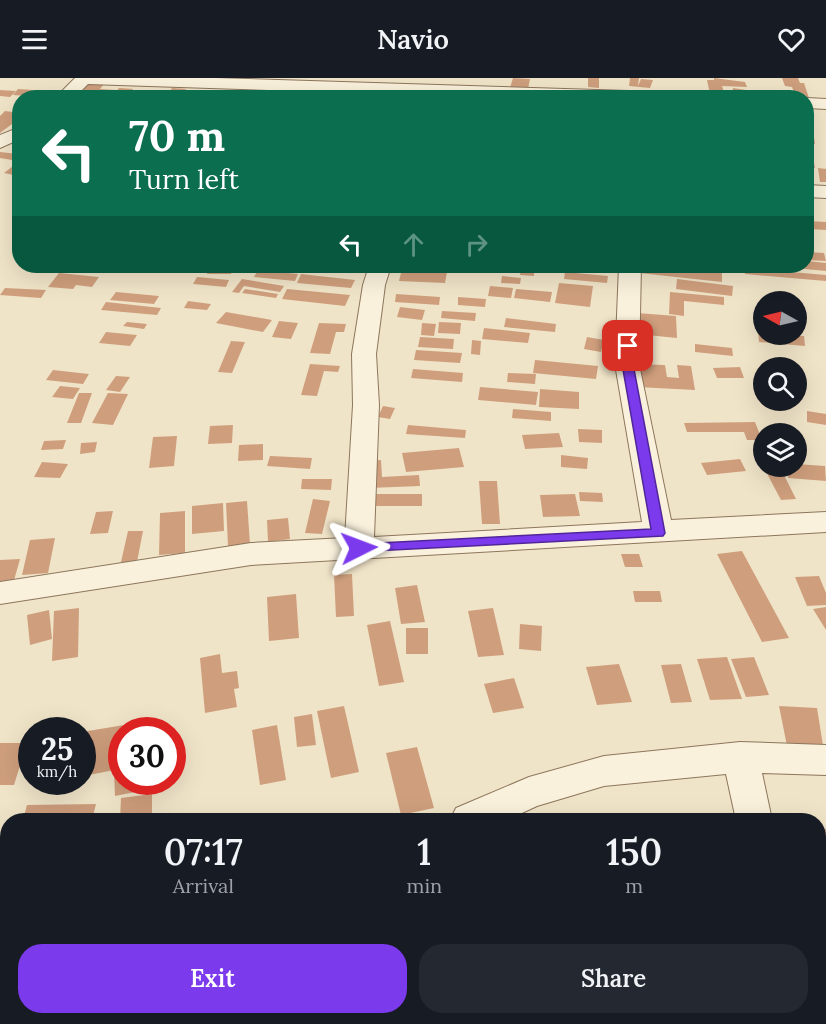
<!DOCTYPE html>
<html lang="en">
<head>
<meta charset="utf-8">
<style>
  body { margin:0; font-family:Lora,serif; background:#242831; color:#f1f3f6; height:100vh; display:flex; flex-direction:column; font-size:22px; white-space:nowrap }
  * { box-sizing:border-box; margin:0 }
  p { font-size:20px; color:#9ea1a6 }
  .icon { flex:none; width:33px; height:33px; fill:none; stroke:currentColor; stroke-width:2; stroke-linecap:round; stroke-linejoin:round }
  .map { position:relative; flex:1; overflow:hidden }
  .drawer { position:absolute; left:0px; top:735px; width:826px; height:212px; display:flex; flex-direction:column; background:#171b24; border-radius:24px 24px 0 0; box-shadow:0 6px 24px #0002 }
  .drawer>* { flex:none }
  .hud { position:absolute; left:12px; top:12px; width:802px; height:183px; border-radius:24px; box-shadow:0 6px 24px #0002; background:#0b6e4f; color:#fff; overflow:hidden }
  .needle { width:39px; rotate:278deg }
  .buttons { position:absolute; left:753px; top:213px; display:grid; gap:12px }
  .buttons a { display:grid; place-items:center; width:54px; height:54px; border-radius:50%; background:#171b24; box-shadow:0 6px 24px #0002; font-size:30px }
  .speed { position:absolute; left:18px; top:639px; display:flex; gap:12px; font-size:30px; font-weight:700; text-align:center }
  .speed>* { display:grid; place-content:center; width:78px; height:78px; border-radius:50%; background:#171b24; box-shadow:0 6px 24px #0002; line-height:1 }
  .speed small { font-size:15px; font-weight:400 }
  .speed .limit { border:9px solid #d22; background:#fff; color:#111 }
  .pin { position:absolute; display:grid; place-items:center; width:51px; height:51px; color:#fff; margin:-26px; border-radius:12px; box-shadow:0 3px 9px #0006 }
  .me { position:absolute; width:66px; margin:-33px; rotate:87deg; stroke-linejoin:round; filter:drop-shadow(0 0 4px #0008) }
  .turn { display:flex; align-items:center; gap:21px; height:126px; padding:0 18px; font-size:27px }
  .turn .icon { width:78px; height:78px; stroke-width:2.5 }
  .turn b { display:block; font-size:42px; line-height:51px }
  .lanes { display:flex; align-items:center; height:57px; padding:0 18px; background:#0003; justify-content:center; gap:30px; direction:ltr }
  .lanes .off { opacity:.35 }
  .eta { display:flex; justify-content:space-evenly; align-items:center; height:102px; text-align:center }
  .eta b { font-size:36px; font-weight:600; line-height:42px }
  .cta { display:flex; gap:12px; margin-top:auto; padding:12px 18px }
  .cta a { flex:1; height:69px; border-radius:24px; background:#7c3aed; color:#fff; font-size:24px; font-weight:600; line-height:69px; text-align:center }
  .cta a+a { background:#242831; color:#f1f3f6 }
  header { display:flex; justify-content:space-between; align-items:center; height:78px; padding:0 18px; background:#171b24; font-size:27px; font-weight:600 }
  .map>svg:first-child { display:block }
  .building { fill:#cf9f7d }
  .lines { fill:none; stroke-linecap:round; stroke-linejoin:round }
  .minor-casing { stroke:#8d765c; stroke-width:2 }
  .minor { fill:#faf1dc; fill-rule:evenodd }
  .route { fill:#7c3aed; stroke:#51269a; stroke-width:1.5 }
</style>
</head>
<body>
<header><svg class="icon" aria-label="menu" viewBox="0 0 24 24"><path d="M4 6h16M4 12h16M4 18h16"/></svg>Navio<svg class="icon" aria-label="heart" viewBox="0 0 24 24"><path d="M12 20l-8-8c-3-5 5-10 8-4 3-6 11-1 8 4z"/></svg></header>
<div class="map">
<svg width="826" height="946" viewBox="0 0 826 946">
  <rect width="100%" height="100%" fill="#f0e4c8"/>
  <!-- building -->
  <g class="building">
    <polygon points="513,0 530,1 528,11 510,10"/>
    <polygon points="588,0 599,0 599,10 588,9"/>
    <polygon points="630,0 639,0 638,8 641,1 653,2 650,10 629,8"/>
    <polygon points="714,0 745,4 747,9 722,8 725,17 710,16 707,2 714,2"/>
    <polygon points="782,0 798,0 800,5 804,5 809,20 796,20 792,9 785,8"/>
    <polygon points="108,1 100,11 116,12 111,17 123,20 70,19 85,5"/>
    <polygon points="119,10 133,11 129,17 114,16"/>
    <polygon points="172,10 186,11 180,20 166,20"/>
    <polygon points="733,10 746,12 745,19 732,18"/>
    <polygon points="18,11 49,13 44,19 13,17"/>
    <polygon points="245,11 255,11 252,20 241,20"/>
    <polygon points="0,12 16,13 10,19 0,18"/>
    <polygon points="5,33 20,35 20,40 0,55 0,38"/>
    <polygon points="807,52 813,53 815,66 807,65"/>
    <polygon points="0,74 18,76 12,82 0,80"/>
    <polygon points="807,79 813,79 815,90 807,90"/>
    <polygon points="17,85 20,86 18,98 4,95"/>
    <polygon points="818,90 826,91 826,104 820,104"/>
    <polygon points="807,143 826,144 826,152 807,151"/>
    <polygon points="807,174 824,175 826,183 807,182"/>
    <polygon points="807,183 826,185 826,193 784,189 807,188"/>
    <polygon points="41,188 68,188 59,194"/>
    <polygon points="639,188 722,194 722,204 639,195"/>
    <polygon points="209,190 233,190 231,196 207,196"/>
    <polygon points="521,190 534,190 534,198 520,197"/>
    <polygon points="744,190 826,197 826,203 745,196"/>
    <polygon points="402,191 447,194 445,205 399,203"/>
    <polygon points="258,192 298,196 295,203 254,199"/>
    <polygon points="565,194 608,198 607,205 564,201"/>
    <polygon points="59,195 99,199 92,209 76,207 73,211 48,209"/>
    <polygon points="301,196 355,202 351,210 297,205"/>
    <polygon points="502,198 521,200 520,206 501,205"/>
    <polygon points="197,199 229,202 226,209 193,206"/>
    <polygon points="242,201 284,208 280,214 244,208 239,215 232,214"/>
    <polygon points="677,201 733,208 732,218 676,211"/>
    <polygon points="559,205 593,208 590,229 555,225"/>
    <polygon points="490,208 513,210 511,220 488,218"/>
    <polygon points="5,210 46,212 41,220 0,217"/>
    <polygon points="245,211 278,216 276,220 242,215"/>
    <polygon points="287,211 350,217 345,228 282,221"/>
    <polygon points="516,211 552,214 550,224 514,220"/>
    <polygon points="116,214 159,218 154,226 110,222"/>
    <polygon points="670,214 724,219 724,227 684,223 684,238 669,236"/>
    <polygon points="396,216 440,219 439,227 395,224"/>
    <polygon points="458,219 486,221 485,229 458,227"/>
    <polygon points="188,223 211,226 207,232 184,230"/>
    <polygon points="106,224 161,230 157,237 101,232"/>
    <polygon points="400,229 425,232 422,242 397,239"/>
    <polygon points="442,233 476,235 475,243 441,240"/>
    <polygon points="226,234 272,242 263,254 216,245"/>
    <polygon points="637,235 676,238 677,260 637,256"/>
    <polygon points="506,240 556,246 555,254 504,249"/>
    <polygon points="279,243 298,245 291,261 272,259"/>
    <polygon points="127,244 147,246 144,251 123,248"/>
    <polygon points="439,244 461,245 460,256 438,255"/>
    <polygon points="319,245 346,246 344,254 336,254 330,276 310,275"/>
    <polygon points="422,245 436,246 434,258 421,257"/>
    <polygon points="484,250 530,255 528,265 482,261"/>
    <polygon points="758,253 764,254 764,256 804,258 805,268 759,264"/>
    <polygon points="106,254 137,257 130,268 99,265"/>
    <polygon points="420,259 454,261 453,271 418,269"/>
    <polygon points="587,259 604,262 601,274 584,271"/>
    <polygon points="472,262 481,263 480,277 471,276"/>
    <polygon points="231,263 245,264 232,295 218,294"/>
    <polygon points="695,266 732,270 733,278 695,274"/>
    <polygon points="416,272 462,275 460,285 414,282"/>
    <polygon points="535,282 598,288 596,301 533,295"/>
    <polygon points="310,286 340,288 338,294 324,293 317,318 301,317"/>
    <polygon points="635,286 665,287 667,299 679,300 677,287 691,288 695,312 637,309"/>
    <polygon points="740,289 744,300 717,300 713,290"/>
    <polygon points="413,291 463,295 462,304 411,300"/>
    <polygon points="53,292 89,296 83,306 46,302"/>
    <polygon points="508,295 536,296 535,306 507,304"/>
    <polygon points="116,298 130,299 120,314 106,312"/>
    <polygon points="60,308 80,310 73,321 52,319"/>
    <polygon points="480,309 538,314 536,327 478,322"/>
    <polygon points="540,311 579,314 579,331 539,329"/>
    <polygon points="79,315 92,315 81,345 67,345"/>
    <polygon points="108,315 128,316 113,347 92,345"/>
    <polygon points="383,328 395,330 390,341 378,339"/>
    <polygon points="513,331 551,334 551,343 512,340"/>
    <polygon points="807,333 826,336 826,347 807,344"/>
    <polygon points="755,344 762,362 747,362 744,354 687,354 684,345"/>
    <polygon points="233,347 232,365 208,366 210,348"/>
    <polygon points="408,347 466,352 465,360 406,356"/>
    <polygon points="578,351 602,352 602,365 579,364"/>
    <polygon points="559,355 563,369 525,371 522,357"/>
    <polygon points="177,358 174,388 149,390 153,359"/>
    <polygon points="66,362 63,371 41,372 44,363"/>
    <polygon points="97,364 95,374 80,376 81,365"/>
    <polygon points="263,366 263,382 238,383 239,367"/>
    <polygon points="459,370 464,389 406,394 402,375"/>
    <polygon points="561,377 588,380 587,391 561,389"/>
    <polygon points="270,378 312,380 310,391 267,388"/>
    <polygon points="740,381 746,393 707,397 701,385"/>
    <polygon points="381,382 382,399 419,397 420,408 369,410 367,383"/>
    <polygon points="42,384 68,386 60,400 34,399"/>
    <polygon points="796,386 825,388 826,403 788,400 786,388 796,388"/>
    <polygon points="780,389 796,421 781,422 764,390"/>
    <polygon points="302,401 332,401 331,412 301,411"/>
    <polygon points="479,403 497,403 500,446 482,446"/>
    <polygon points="579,414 602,415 603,424 580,423"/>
    <polygon points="362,416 422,416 422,428 361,428"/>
    <polygon points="575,416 580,438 543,439 540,417"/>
    <polygon points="313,421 330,423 322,456 305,455"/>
    <polygon points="247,423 250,466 228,468 226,425"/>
    <polygon points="223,425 224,453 192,456 192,428"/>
    <polygon points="113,433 108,455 90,456 96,434"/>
    <polygon points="185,433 185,475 159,477 160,435"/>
    <polygon points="288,440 290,461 268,464 267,442"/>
    <polygon points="128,453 143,453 137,484 121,484"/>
    <polygon points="55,460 48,495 22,497 30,462"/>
    <polygon points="742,473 789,560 762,564 717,476"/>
    <polygon points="621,476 639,476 643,489 625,489"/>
    <polygon points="20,481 13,506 0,507 0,482"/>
    <polygon points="352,496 354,538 336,539 334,497"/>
    <polygon points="819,498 826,515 826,527 807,528 795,499"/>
    <polygon points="417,507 425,544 401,546 395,510"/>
    <polygon points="633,513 660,513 662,524 635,524"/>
    <polygon points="296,516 299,560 269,563 267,519"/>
    <polygon points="826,529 826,552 813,531"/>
    <polygon points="79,530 78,579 52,583 54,533"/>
    <polygon points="493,530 504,577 478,579 468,533"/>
    <polygon points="49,532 52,561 30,567 27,537"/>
    <polygon points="390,543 404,604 379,608 367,547"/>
    <polygon points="520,546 542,548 541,573 519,571"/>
    <rect x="406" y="550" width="22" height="26"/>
    <polygon points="220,576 222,595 237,593 239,610 234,611 237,629 205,635 200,580"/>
    <polygon points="727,579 742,621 710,622 697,581"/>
    <polygon points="754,579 769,617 746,619 731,581"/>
    <polygon points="619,586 632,624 597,627 586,589"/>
    <polygon points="681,586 692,624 671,625 661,587"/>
    <polygon points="514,600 524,630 493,635 484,606"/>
    <polygon points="344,628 359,694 331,700 317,633"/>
    <polygon points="779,628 817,630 826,686 790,683"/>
    <polygon points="312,636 316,667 297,669 294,639"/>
    <polygon points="142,644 142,652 122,652 122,704 144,704 145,712 115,718 114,692 84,698 82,654"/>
    <polygon points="277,647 286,702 260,707 252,652"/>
    <polygon points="0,665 27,665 14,707 0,707"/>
    <polygon points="417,669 434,730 401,737 386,675"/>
    <polygon points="152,716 152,742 120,742 121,720"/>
    <polygon points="96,726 92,742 23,742 27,727"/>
    <polygon points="819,751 826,751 825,814 819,790"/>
    <polygon points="820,840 826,863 826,902 819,902"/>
    <polygon points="104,939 136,939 136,940 103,945"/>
    <polygon points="183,939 183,946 152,946 152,942"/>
    <polygon points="334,939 334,946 293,946 293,941"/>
    <polygon points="435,939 480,939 481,946 436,946"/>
    <polygon points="490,939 512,939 513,945 492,946"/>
  </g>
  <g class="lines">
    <!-- minor casing -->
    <g class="minor-casing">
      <g id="minor">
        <polygon points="75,0 216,0 694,15 702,20 511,20 88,6 74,20 55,20"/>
        <polygon points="807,20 826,21 826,31 807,30"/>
        <polygon points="20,49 20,61 0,70 0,57"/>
        <polygon points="807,107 826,108 826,120 807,119"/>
        <polygon points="369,188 391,188 385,207 376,276 379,327 374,459 642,444 615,286 619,188 641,188 639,286 671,442 826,434 826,454 251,487 0,526 0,504 251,465 345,460 353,327 352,276 363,207"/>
        <polygon points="740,664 826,667 826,697 762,695 772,742 736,742 726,696 604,708 537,728 507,742 450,742 456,730 529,699 604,678"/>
        <polygon points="8,807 8,845 0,846 0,808"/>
        <polygon points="341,939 384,939 387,946 343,946"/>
        <polygon points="775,939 817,939 820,946 776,946"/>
      </g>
    </g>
    <!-- minor -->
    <use href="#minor" class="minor"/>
  </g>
  <!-- route -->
  <polygon class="route" points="628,265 634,268 633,286 665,455 663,458 354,474 354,467 359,466 651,451 622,286 623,268"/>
</svg>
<div class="buttons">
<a><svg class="needle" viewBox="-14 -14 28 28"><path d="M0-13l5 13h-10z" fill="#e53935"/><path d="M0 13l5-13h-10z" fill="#9ea1a6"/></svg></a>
<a><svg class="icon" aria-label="search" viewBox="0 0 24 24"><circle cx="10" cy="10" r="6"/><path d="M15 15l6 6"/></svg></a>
<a><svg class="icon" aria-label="layers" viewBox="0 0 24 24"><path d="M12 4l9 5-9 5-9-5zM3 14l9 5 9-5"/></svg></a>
</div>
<div class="speed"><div>25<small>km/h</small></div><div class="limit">30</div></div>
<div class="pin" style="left:628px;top:268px;background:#d93025"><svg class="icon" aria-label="arrive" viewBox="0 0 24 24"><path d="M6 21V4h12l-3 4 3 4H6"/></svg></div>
<svg class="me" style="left:359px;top:470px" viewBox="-20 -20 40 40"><path d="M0-17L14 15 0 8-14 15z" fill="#7c3aed" stroke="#fff" stroke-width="4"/></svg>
<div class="hud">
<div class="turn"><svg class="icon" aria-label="left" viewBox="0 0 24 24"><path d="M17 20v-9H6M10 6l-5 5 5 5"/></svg><div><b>70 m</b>Turn left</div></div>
<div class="lanes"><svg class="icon" aria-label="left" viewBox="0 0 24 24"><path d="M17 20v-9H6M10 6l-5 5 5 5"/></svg><svg class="icon off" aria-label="ahead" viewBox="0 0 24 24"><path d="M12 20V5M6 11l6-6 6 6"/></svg><svg class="icon off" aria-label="right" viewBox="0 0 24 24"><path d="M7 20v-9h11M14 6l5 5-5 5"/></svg></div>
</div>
<section class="drawer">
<div class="eta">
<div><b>07:17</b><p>Arrival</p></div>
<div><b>1</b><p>min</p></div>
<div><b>150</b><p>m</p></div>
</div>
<div class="cta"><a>Exit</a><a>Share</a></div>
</section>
</div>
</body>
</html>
